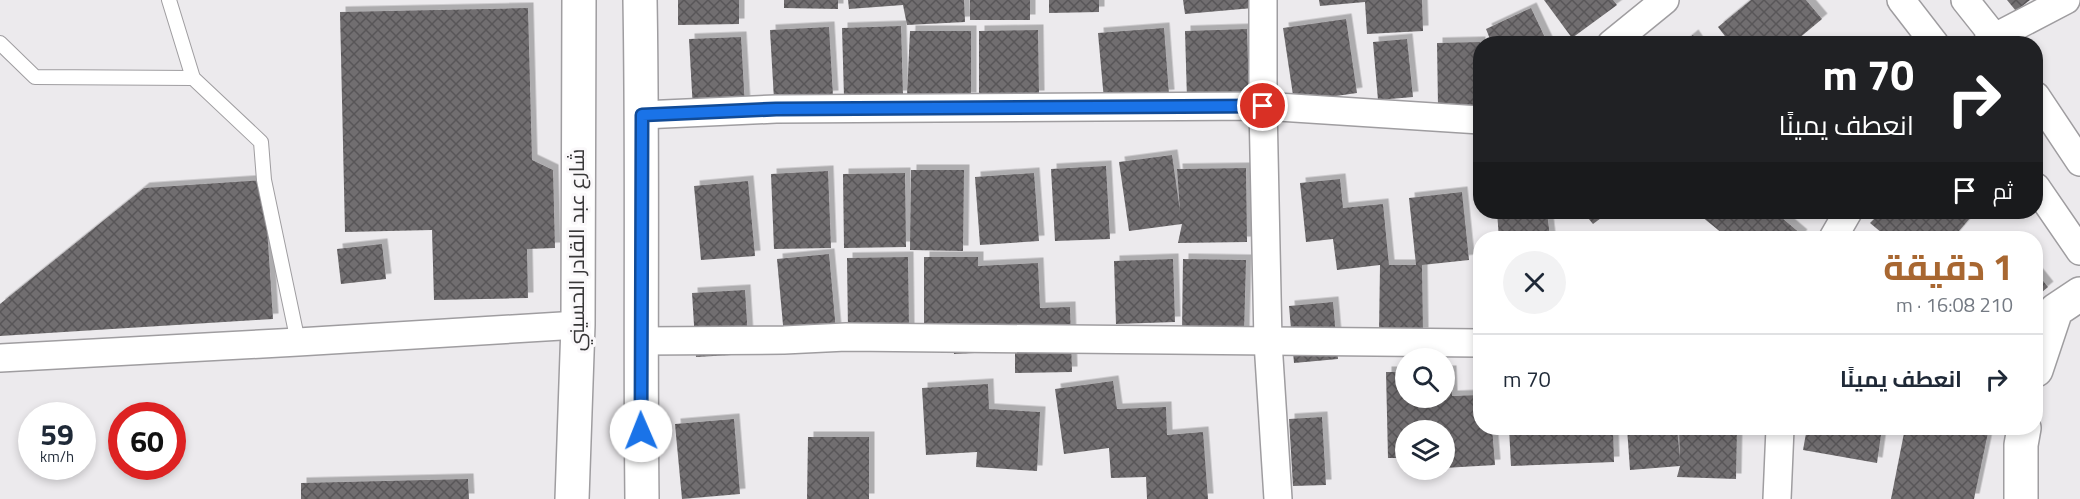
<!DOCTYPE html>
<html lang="ar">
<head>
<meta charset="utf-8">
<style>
  body { margin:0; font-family:"Titillium Web",Cairo,sans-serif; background:#f2f2f3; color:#1f2937; direction:rtl; height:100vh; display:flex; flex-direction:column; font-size:22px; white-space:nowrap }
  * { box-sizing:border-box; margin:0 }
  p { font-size:20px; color:#747a83 }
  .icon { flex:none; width:33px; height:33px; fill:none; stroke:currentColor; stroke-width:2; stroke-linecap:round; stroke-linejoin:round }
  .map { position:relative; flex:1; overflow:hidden; direction:ltr }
  .drawer { position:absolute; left:1473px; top:231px; width:570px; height:204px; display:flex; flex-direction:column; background:#fff; border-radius:24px; box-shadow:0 3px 9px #0003; direction:rtl }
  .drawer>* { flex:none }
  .hud { position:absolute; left:1473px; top:36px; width:570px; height:183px; border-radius:24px; box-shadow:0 3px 9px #0003; direction:rtl; background:#202124; color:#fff; overflow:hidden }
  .fabs { position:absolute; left:1395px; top:348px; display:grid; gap:12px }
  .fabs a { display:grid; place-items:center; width:60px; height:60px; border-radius:50%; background:#fff; box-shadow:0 3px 9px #0003; font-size:30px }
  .speed { position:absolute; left:18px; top:402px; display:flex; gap:12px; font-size:30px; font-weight:700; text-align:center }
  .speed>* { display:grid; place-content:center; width:78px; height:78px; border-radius:50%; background:#fff; box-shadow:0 3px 9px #0003; line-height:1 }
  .speed small { font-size:15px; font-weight:400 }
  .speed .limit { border:9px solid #d22; background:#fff; color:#111 }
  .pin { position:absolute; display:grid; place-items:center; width:51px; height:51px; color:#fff; margin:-26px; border:3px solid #fff; border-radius:50%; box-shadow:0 2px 6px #0007 }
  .me { position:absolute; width:66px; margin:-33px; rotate:359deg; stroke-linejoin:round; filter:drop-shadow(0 0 4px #0008) }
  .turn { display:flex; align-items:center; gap:21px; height:126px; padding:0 30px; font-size:27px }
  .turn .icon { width:78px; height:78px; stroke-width:2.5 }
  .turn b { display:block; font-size:42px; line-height:51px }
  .then { display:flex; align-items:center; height:57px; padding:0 30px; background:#0003; gap:12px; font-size:22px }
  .round { display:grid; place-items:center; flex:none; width:63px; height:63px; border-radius:32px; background:#f2f2f3 }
  .head { display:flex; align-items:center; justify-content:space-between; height:102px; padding:0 30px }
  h1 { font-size:36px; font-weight:700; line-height:45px; color:#a86731 }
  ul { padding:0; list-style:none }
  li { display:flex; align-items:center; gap:18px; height:90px; padding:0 30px; border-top:2px solid #e0e1e3 }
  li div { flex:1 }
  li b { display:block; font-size:22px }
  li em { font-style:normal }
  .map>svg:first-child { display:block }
  .building { fill:url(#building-cross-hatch); filter:url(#shadow) }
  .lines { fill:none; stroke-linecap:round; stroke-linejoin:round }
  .lane-casing { stroke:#9f9da0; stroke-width:16 }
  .street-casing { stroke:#9f9da0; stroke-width:30 }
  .secondary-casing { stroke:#9f9da0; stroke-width:36 }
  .primary-casing { stroke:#9f9da0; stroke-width:36 }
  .lane { stroke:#fff; stroke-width:14 }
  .street { stroke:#fff; stroke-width:27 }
  .secondary { stroke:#fff; stroke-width:33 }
  .primary { stroke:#fff; stroke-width:33 }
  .route-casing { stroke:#114b97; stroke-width:15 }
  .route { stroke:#1a73e8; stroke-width:10 }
  .labels { text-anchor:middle; stroke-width:6; stroke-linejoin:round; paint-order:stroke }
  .street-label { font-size:21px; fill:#383738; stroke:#faf8fa }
</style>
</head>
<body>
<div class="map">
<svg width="2080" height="499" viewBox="0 0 2080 499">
  <defs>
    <pattern id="building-cross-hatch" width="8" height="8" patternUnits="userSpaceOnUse" patternTransform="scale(1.5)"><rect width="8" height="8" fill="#716e70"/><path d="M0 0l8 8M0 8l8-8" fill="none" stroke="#595658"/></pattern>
    <filter id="shadow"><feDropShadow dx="5.5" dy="-5.5" stdDeviation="0" flood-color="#0004"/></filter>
  </defs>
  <rect width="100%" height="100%" fill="#eceaed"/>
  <!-- building -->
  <g class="building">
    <polygon points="678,0 739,0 739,24 678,25"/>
    <polygon points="784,0 838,0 838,9 784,8"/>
    <polygon points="848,0 964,0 965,22 907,25 903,5 849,9"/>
    <rect x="970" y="0" width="60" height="20"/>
    <polygon points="1049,0 1099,0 1099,12 1049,13"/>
    <polygon points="1183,0 1252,0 1253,8 1185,14"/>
    <polygon points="1319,0 1422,0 1423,31 1367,34 1365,2 1320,6"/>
    <polygon points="1544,0 1613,0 1617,5 1572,38"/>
    <polygon points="1751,0 1806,0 1822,19 1792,44 1731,44 1718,27"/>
    <polygon points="2007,0 2030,0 2016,11"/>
    <polygon points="528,8 532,160 553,170 555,248 527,249 528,298 434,300 432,230 345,232 340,12"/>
    <polygon points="1531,8 1548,44 1492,44 1486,29"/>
    <polygon points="1346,19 1357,93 1294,102 1283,28"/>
    <polygon points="901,26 903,96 844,97 842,28"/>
    <polygon points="829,27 833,96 774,100 770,30"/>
    <polygon points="1164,28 1169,95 1104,100 1098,33"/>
    <polygon points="1247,29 1249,97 1187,99 1185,31"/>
    <polygon points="1038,30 1039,96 979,97 979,31"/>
    <polygon points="910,31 971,31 971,98 907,96"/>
    <polygon points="1693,35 1699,44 1682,44"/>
    <polygon points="741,37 745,107 693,110 689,39"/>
    <polygon points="1407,39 1413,97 1378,100 1373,42"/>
    <polygon points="1480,42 1480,105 1438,106 1437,43"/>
    <polygon points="1172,155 1180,211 1177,169 1246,168 1247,242 1178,243 1182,224 1129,231 1119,162"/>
    <polygon points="1106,166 1110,239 1055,241 1051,169"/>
    <polygon points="911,170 964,170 963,251 910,250"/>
    <polygon points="828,171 831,248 774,249 771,174"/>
    <polygon points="905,173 906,247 844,248 843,174"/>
    <polygon points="1034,173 1039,241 980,245 975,177"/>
    <polygon points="1340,179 1343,208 1383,204 1389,265 1416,265 1409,198 1462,192 1469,260 1422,265 1423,333 1379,334 1380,265 1337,270 1333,239 1306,242 1300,183"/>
    <polygon points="264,180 273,319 0,336 0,304 144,188"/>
    <polygon points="748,181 755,256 701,260 694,186"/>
    <polygon points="1497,212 1547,212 1550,238 1499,238"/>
    <polygon points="1583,212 1609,212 1593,224"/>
    <polygon points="1696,212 1775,212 1802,235 1799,238 1728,238"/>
    <polygon points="1881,212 1966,212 1970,218 1953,238 1888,238 1870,223"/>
    <polygon points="382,244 386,279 341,284 337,249"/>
    <polygon points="829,254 836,331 784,336 777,259"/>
    <polygon points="908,257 909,330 848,331 847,258"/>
    <polygon points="924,257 978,257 978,266 1038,263 1040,308 1070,307 1072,372 1015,373 1015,351 954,354 952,326 924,326"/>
    <polygon points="1173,259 1175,322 1116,324 1114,261"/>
    <polygon points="1183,259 1246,260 1244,333 1182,332"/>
    <polygon points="2036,272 2048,287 2036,297"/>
    <polygon points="745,290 749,354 696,357 692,293"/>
    <polygon points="1333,302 1338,359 1294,363 1289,306"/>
    <polygon points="1444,371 1451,371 1452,396 1480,395 1480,428 1492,428 1495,465 1444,468 1444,430 1406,430 1406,458 1388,458 1386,372 1406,372 1406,398 1444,398"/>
    <polygon points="1113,381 1117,409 1166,407 1167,435 1203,432 1208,499 1147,499 1146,477 1111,478 1109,448 1064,454 1055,389"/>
    <polygon points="988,384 989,409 1040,412 1037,471 976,467 977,452 926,455 922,388"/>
    <polygon points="1322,417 1326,485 1293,486 1289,419"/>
    <polygon points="734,419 740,494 682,499 675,424"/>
    <polygon points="1509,428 1613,428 1614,462 1511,466"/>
    <polygon points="1627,428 1677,428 1680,459 1679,428 1737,428 1736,479 1677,477 1680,466 1630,470"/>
    <polygon points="1807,428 1882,428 1877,463 1803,450"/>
    <polygon points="1905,428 1989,428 1974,499 1891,499"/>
    <polygon points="808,437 869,437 869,499 807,499"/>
    <polygon points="468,479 469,499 301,499 301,483"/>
  </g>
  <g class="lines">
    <!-- lane casing -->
    <g class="lane-casing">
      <g id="lane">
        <polyline points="169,0 193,78 261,142 264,180 298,342"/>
        <polyline points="0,43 35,77 193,78"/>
      </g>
    </g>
    <!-- street casing -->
    <g class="street-casing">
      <g id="street">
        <polyline points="1263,0 1263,106 1268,342 1278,499"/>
        <polyline points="1901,0 1935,44"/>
        <polyline points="1965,0 2000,44"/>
        <polyline points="1611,44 1665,0"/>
        <polyline points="1986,44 1995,37 2066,0"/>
        <polyline points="2036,96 2080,162"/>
        <polyline points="642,115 776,109 1263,106 1480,120"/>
        <polyline points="2036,187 2080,251"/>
        <polyline points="1833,238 1848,212"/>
        <polyline points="640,341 784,340 846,337 1480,343"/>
        <polyline points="0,358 298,342 578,325"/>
        <polyline points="1777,499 1780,428"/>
      </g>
    </g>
    <!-- secondary casing -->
    <g class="secondary-casing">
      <g id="secondary">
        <polyline points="2036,370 2056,310 2080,294"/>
        <polyline points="2021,499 2021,445 2024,428"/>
      </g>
    </g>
    <!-- primary casing -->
    <g class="primary-casing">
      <g id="primary">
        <path d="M640,0C643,166 640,333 642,499"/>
        <polyline points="572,499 578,325 579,0"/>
      </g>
    </g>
    <!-- lane -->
    <use href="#lane" class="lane"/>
    <!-- street -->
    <use href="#street" class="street"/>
    <!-- secondary -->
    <use href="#secondary" class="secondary"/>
    <!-- primary -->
    <use href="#primary" class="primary"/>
  </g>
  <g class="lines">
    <!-- route casing -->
    <g class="route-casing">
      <polyline id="route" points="641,431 642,115 776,109 1263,106"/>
    </g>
    <!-- route -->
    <use href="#route" class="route"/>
  </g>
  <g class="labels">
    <!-- street labels -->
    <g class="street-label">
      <text transform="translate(577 250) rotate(-90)" y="7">شارع عبد القادر الحسيني</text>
    </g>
  </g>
</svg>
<div class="fabs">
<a><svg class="icon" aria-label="search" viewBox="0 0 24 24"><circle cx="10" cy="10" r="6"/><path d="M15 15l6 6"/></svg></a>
<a><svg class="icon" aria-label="layers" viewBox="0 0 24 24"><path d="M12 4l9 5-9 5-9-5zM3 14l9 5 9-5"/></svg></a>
</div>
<div class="speed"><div>59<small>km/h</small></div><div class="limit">60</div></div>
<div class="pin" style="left:1263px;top:106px;background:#d93025"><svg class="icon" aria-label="arrive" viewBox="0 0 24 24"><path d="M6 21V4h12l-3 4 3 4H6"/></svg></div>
<svg class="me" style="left:641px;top:431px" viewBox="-20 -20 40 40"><circle r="19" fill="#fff"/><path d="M0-13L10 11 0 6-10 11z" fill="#1a73e8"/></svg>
<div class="hud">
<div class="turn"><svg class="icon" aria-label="right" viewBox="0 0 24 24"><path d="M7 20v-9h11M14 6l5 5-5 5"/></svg><div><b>70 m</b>انعطف يمينًا</div></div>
<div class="then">ثم<svg class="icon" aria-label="arrive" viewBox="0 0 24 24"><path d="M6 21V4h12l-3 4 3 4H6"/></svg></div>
</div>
<section class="drawer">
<div class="head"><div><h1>1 دقيقة</h1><p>210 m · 16:08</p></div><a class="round"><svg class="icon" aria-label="close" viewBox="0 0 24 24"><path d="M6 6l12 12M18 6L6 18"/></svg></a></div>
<ul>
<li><svg class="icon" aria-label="right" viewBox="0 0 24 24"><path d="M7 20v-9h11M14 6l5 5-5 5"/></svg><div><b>انعطف يمينًا</b></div><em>70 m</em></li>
</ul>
</section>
</div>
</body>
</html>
